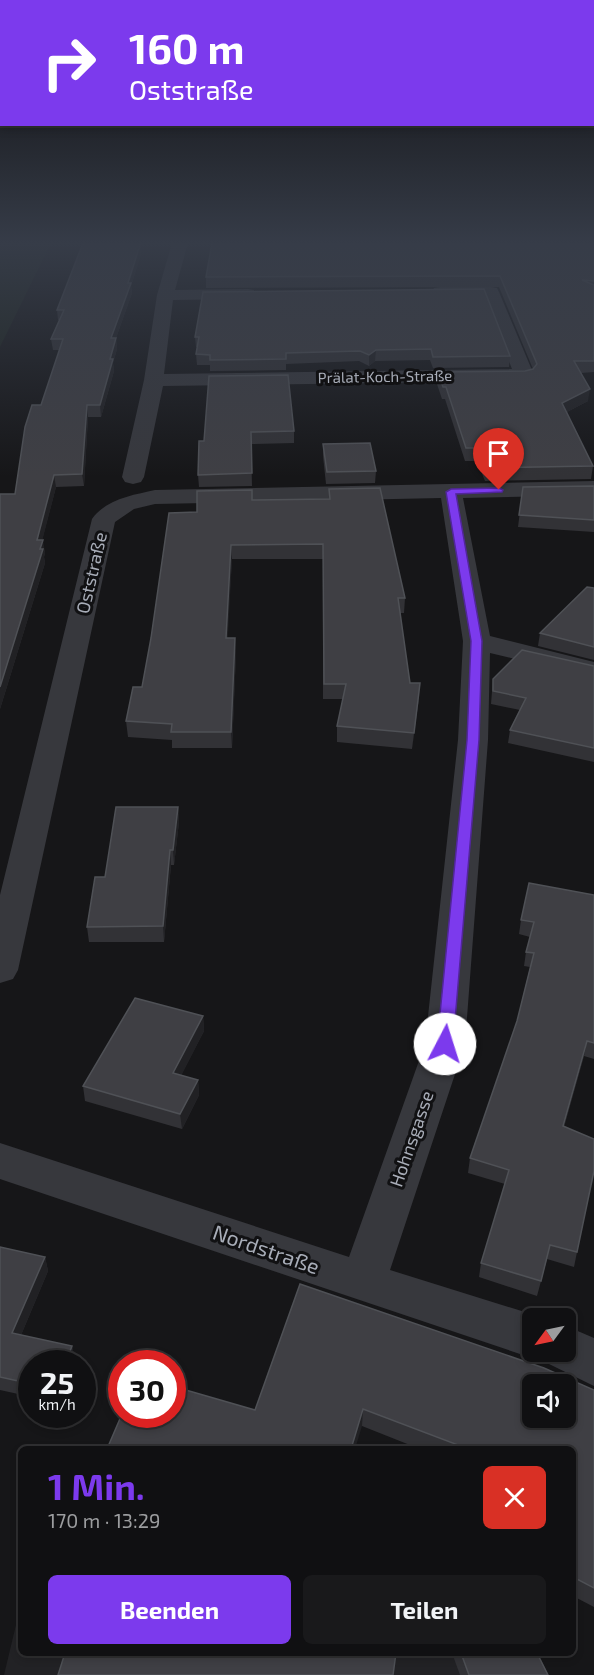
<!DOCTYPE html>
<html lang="de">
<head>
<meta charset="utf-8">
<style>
  body { margin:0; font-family:"Exo 2",sans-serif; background:#19191b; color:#f1f3f6; height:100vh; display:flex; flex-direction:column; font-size:22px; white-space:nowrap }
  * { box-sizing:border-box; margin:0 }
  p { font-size:20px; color:#9c9d9f }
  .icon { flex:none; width:33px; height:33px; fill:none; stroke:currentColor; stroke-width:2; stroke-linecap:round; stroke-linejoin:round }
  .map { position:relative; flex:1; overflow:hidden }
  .sheet { position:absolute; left:18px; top:1446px; width:558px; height:210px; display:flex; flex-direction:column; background:#101012; border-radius:9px; box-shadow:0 3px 9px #0003,0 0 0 2px #303032 }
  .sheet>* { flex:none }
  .guide { position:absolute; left:0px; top:0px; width:594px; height:126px; box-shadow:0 3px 9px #0003,0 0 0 2px #303032; background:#7c3aed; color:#fff; overflow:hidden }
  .needle { width:39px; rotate:237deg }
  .controls { position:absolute; left:522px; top:1308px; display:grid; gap:12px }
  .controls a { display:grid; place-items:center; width:54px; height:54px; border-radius:9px; background:#101012; box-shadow:0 3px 9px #0003,0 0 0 2px #303032; font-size:30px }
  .speed { position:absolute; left:18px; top:1350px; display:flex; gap:12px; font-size:30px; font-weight:700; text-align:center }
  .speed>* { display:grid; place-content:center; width:78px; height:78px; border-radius:50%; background:#101012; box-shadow:0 3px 9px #0003,0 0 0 2px #303032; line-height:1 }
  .speed small { font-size:15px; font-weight:400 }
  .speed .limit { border:9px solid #d22; background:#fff; color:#111 }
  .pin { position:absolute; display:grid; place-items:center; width:51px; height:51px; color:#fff; margin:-62px -26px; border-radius:50% 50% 50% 0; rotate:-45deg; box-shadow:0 0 6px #0007 }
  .pin .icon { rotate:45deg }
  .me { position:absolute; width:66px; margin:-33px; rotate:5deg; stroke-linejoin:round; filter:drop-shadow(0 0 4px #0008) }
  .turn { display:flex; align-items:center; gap:21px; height:126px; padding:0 30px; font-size:27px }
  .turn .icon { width:78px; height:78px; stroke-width:2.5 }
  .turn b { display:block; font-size:42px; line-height:51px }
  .round { display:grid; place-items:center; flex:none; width:63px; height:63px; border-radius:9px; background:#19191b }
  .summary { display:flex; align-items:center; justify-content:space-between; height:102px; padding:0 30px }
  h1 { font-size:36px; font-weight:700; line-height:45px; color:#7c3aed }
  .cta { display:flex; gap:12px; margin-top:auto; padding:12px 30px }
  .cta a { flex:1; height:69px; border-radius:9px; background:#7c3aed; color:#fff; font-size:24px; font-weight:700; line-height:69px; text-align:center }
  .cta a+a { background:#19191b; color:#f1f3f6 }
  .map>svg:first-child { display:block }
  .built { fill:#222225 }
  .green { fill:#1c231d }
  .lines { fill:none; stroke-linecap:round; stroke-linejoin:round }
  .minor { fill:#37383d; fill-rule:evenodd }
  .wall { fill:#323236 }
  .shaded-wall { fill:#212124 }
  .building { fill:#3f3f44; stroke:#4f5156; stroke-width:1.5; fill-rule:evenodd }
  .route { fill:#7c3aed; stroke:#51269a; stroke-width:1.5 }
  .labels { text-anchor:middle; stroke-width:6; stroke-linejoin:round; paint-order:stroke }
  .far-street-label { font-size:15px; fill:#a8adb8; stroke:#111113 }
  .street-label { font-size:18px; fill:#a8adb8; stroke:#111113 }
  .near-street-label { font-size:21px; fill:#a8adb8; stroke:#111113 }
</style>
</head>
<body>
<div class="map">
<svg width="594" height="1675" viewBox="0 0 594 1675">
  <rect width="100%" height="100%" fill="#161618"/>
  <!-- built -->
  <polygon class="built" points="21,1604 21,1653 453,1653 461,1675 4,1675"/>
  <!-- green -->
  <polygon class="green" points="0,243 51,243 0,347"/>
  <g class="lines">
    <!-- minor -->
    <g class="minor">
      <polygon points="172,243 188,243 175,290 248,289 254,290 256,294 254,298 248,299 173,300 164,374 512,369 484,297 440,297 434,296 432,292 434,288 440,287 491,287 497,288 499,292 534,375 531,379 524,381 163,386 144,477 141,482 133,484 125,482 122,477 144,380 157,295"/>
      <path d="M594,481V495L463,498L490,636L594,662V678L490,653L488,740L465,1044L390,1270L544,1318H532V1352H566V1326L594,1338V1386L549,1364L544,1353L532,1358L0,1179V1143L349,1257L425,1044L458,740L463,641L441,498L155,504L134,509L115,522L18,970L13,979L0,983V895L92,519C106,499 133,495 155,490Z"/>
    </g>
  </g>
  <!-- wall -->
  <g class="wall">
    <polygon points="83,243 142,243 140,249 141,254 131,286 132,293 116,338 117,349 113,363 114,371 101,417 88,417 84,486 56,487 42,540 45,553 44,557 45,563 0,709 0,494 15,494 41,405 60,350 53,350 51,339 59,320 58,320 57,310"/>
    <polygon points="594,243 594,372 581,373 588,401 567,412 593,466 591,479 485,481 477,461 465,461 445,399 442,399 437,384 438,372 525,371 533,369 499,287 206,288 206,277"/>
    <polygon points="203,292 510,356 509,367 433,368 430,360 375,361 369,366 359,361 286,364 286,370 210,371 210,365 197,365 196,354 197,347 196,347 195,337"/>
    <polygon points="209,376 294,431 294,443 251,444 252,486 199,487 198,475 204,441"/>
    <polygon points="323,444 376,471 375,483 326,484 323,456"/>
    <polygon points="594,486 594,532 518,527 523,487"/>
    <polygon points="329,489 405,598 404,613 400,613 410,683 419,698 412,749 337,742 337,726 343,699 323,699 323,559 232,559 227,638 236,653 232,748 172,748 172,740 128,737 126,721 142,687 151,638 197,512 252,500 329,499"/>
    <polygon points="594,588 594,660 538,646 540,633"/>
    <polygon points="594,666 594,762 508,743 510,730 520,710 491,704 493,679"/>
    <polygon points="178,807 179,822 174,865 171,865 164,942 89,942 87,927"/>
    <polygon points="594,895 594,1059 584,1056 564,1127 577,1252 574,1267 547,1259 537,1296 479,1277 481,1263 505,1184 468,1173 470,1158 517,1021 530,967 524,966 526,952 530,937 519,934 521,920"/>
    <polygon points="203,1016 204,1031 181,1075 198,1080 199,1095 182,1129 85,1101 83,1086"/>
    <polygon points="0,1247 45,1257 48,1271 21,1335 72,1346 75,1360 73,1364 32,1364 32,1397 0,1390"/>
    <polygon points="594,1390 594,1607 573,1596 573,1449 420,1449 362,1426 255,1410"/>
    <polygon points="452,1653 537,1653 548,1675 460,1675"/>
  </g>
  <!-- shaded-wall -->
  <g class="shaded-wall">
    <polygon points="138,243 142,243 140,249 141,254 131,286 132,293 116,338 117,349 113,363 114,371 101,417 100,405 110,359 111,338 128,283"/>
    <polygon points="376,350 375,361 369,366 369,355"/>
    <polygon points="590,389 588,401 561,415 562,403"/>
    <polygon points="87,405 88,417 84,486 82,474"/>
    <polygon points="54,475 56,487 39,553 37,540"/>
    <polygon points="43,540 45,553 44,557 45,563 0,709 0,687"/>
    <polygon points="231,545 232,559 227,653 226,638"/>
    <polygon points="235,638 236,653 232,748 231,732"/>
    <polygon points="420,683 419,698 412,749 414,733"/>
    <polygon points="178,807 179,822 174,865 173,850"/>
    <polygon points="170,850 171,865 164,942 163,926"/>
    <polygon points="203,1016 204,1031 175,1088 173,1073"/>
    <polygon points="587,1041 584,1056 560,1141 563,1126"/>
    <polygon points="198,1080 199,1095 182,1129 180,1114"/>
    <polygon points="45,1257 48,1271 16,1347 12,1333"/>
    <polygon points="72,1346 75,1360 73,1364 65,1364"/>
    <polygon points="363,1409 362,1426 355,1449 351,1449"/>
  </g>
  <!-- building -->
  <g class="building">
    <polygon points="83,243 138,243 138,245 140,245 128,283 131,283 111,338 116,338 110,359 113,359 100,405 87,405 82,474 54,475 37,540 43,540 40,549 43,549 0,687 0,494 15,494 25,427 32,405 41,405 63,339 51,339 64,310 57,310"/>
    <polygon points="212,243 594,243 594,281 582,280 594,285 594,361 574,361 590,389 562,403 593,466 486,468 479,448 466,448 446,387 443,387 438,372 525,371 533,369 537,364 500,276 206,277"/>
    <polygon points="484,289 510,356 433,357 431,349 376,350 369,355 360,351 286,353 286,359 210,360 210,355 196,354 199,337 195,337 203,292"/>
    <polygon points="288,375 294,431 251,432 252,473 198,475 199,441 204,441 209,376"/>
    <polygon points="370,443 376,471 327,472 323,444"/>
    <polygon points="594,486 594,520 519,515 523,487"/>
    <polygon points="380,488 405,598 398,598 410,683 420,683 414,733 337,726 346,684 324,684 323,544 231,545 226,638 235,638 231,732 171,732 172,724 126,721 133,687 142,687 151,638 169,513 197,512 197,491 252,490 252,500 330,499 329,489"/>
    <polygon points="587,587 594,588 594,647 540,633"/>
    <polygon points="522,650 594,666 594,748 510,730 526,698 493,691 493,679"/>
    <polygon points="116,807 178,807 173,850 170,850 163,926 87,927 95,877 105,877"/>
    <polygon points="529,883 594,895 594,1043 587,1041 563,1126 594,1139 594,1171 577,1252 550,1245 541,1281 481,1263 509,1170 470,1158 517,1021 534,953 526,952 534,922 521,920"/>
    <polygon points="135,998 203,1016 173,1073 198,1080 180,1114 83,1086"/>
    <polygon points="0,1247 45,1257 12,1333 72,1346 65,1364 32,1364 32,1384 0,1377"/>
    <path d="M300,1284L544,1368L594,1390V1588L573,1577V1449H465L466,1448L363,1409L351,1449H107L122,1414H172V1386L255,1410ZM532,1384H566V1418H532Z"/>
    <polygon points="65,1653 396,1653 393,1675 58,1675"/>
    <polygon points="461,1653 537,1653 548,1675 469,1675"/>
  </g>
  <!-- sky -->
  <linearGradient id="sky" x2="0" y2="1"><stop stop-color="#0c0c0d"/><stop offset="0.51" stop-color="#363c48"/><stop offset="1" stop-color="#363c48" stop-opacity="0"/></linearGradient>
  <rect width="594" height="477" fill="url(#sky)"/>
  <!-- route -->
  <polygon class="route" points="499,488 503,490 502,492 456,494 482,641 479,740 453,1044 451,1048 445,1050 439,1048 437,1044 467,740 471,641 446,492 451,489"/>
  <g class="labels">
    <!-- far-street labels -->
    <g class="far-street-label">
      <text transform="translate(385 377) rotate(-1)" y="5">Prälat-Koch-Straße</text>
    </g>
    <!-- street labels -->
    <g class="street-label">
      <text transform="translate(92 573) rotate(-77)" y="6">Oststraße</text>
      <text transform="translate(412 1139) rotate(-71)" y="6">Hohnsgasse</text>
    </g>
    <!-- near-street labels -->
    <g class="near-street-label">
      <text transform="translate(266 1250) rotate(19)" y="7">Nordstraße</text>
    </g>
  </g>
</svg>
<div class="controls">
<a><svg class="needle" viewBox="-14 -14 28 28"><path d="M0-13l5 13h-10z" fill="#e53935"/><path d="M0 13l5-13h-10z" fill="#9c9d9f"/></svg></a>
<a><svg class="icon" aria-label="sound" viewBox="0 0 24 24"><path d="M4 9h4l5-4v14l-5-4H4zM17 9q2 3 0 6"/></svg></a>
</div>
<div class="speed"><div>25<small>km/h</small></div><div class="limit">30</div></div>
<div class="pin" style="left:499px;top:490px;background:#d93025"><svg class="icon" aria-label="arrive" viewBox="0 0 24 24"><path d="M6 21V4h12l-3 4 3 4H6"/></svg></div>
<svg class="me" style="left:445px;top:1044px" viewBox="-20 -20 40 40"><circle r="19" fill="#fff"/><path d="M0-13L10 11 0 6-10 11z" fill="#7c3aed"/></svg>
<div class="guide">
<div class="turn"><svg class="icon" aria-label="right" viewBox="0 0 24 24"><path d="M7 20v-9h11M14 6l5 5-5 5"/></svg><div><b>160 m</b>Oststraße</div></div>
</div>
<section class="sheet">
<div class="summary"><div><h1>1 Min.</h1><p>170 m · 13:29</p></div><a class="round" style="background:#d93025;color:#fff"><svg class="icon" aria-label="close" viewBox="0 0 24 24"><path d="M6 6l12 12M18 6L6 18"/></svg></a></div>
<div class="cta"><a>Beenden</a><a>Teilen</a></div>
</section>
</div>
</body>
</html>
